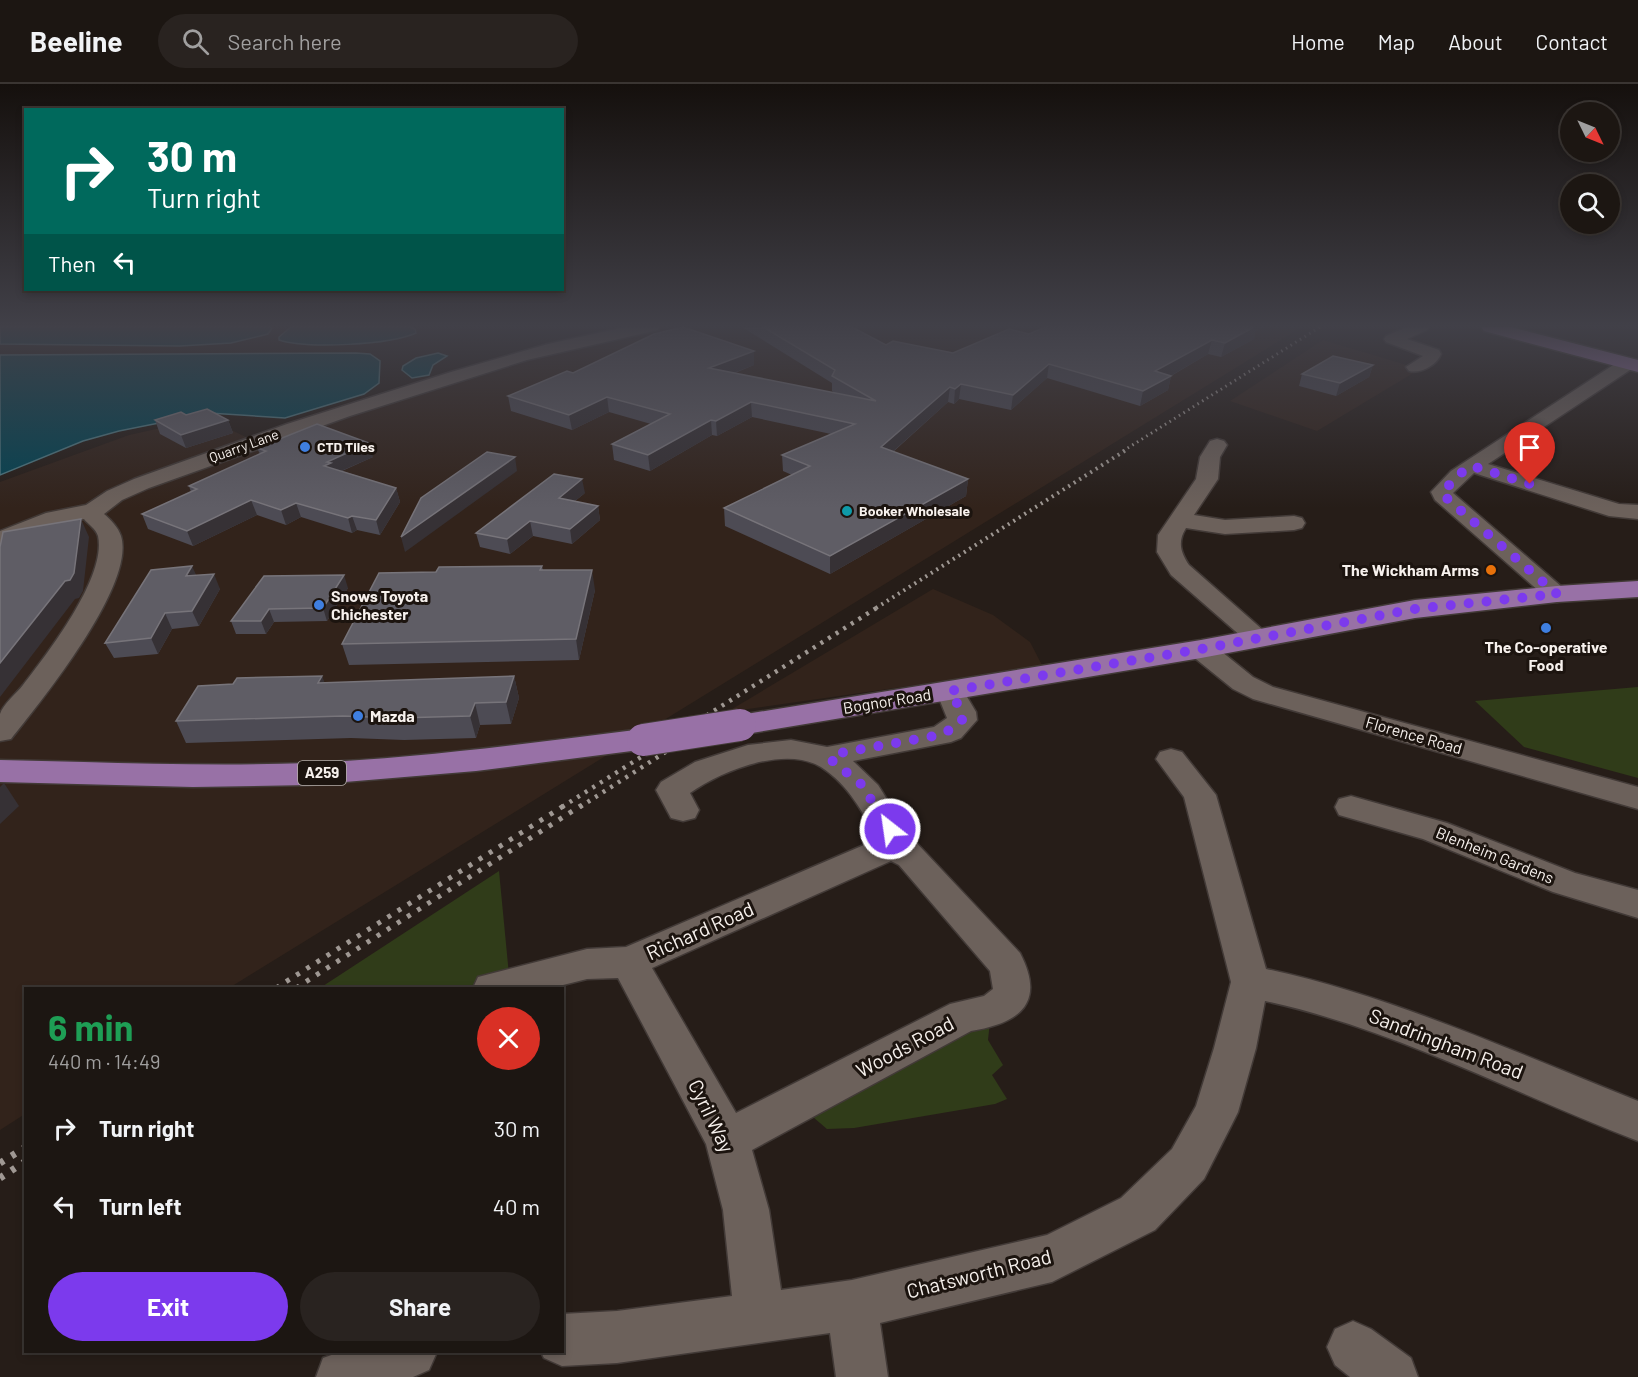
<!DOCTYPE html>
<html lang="en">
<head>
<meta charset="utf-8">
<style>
  body { margin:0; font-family:Barlow,sans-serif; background:#292320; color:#f1f3f6; height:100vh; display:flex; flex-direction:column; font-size:22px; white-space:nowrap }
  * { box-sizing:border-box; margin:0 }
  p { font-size:20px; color:#a09f9f }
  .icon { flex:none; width:33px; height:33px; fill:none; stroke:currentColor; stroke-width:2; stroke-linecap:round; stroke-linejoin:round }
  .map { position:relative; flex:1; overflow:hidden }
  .panel { position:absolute; left:24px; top:903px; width:540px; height:366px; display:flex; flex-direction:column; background:#1c1612; border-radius:0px; box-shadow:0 3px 9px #0003,0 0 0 2px #3a3532 }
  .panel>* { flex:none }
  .guide { position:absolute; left:24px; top:24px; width:540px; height:183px; border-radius:0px; box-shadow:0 3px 9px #0003,0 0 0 2px #3a3532; background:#00695c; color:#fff; overflow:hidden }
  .needle { width:39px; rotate:133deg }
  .controls { position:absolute; left:1560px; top:18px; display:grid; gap:12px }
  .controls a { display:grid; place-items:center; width:60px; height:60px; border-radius:50%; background:#1c1612; box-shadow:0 3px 9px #0003,0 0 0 2px #3a3532; font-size:30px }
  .pin { position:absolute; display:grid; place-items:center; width:51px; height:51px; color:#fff; margin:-62px -26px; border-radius:50% 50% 50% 0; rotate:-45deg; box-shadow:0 0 6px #0007 }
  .pin .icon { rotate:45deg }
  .me { position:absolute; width:66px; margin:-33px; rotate:330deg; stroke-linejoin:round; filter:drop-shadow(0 0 4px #0008) }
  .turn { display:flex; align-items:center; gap:21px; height:126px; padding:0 24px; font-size:27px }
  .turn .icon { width:78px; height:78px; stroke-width:2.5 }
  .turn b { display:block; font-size:42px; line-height:51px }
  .then { display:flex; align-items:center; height:57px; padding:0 24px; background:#0003; gap:12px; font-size:22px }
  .round { display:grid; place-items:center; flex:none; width:63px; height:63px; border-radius:32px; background:#292320 }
  .summary { display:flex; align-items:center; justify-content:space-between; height:102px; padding:0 24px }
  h1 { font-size:36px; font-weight:700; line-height:45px; color:#1e9e55 }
  .primary-button { display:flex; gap:12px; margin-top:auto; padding:12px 24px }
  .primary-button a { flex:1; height:69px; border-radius:36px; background:#7c3aed; color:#fff; font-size:24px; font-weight:700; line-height:69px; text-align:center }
  .primary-button a+a { background:#292320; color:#f1f3f6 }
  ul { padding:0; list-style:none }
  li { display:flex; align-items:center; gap:18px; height:78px; padding:0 24px }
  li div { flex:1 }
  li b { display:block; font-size:22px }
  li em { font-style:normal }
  header { display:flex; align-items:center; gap:36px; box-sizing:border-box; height:84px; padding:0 30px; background:#1c1612; border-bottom:2px solid #3a3532 }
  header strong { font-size:28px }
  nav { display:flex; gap:33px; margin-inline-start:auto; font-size:21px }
  .search { width:420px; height:54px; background:#292320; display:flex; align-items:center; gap:15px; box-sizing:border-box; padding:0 21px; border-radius:33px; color:#a09f9f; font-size:22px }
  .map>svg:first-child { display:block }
  .built { fill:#32231b }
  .green { fill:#303c19 }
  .water { fill:#044352; stroke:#4d7780; stroke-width:1.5 }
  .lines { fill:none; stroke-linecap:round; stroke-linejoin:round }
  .minor-casing { stroke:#423a37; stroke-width:3 }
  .major-casing { stroke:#423a37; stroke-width:3 }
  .minor { fill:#6c615b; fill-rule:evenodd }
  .major { fill:#9871a6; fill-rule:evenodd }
  .rail-far4 { stroke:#9f9893; stroke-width:3; stroke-dasharray:1.5 4; stroke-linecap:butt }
  .rail-far3 { stroke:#9f9893; stroke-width:4; stroke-dasharray:2 4.5; stroke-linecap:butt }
  .rail-far2 { stroke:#9f9893; stroke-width:4.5; stroke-dasharray:3 6; stroke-linecap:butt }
  .rail-far1 { stroke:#9f9893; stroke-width:5; stroke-dasharray:4 8; stroke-linecap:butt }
  .rail { stroke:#9f9893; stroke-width:7; stroke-dasharray:4.5 9; stroke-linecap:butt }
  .major-bridge-casing { stroke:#423a37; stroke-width:34; stroke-linecap:butt }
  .major-bridge { stroke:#9871a6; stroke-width:32 }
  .wall { fill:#4d4b54 }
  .shaded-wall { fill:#363135 }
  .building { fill:#5f5d65; stroke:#77747a; stroke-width:1.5 }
  .route { stroke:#7c3aed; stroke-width:10; stroke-dasharray:0 18 }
  .shop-dot { fill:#3f7fe0; stroke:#1c140f; stroke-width:2 }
  .culture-dot { fill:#0f9aa8; stroke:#1c140f; stroke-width:2 }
  .food-dot { fill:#e8710a; stroke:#1c140f; stroke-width:2 }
  .labels { text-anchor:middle; stroke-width:6; stroke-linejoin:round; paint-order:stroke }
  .far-street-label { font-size:14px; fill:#f7f1ed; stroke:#1c140f }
  .far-poi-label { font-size:14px; font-weight:bold; fill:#f7f1ed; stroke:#1c140f; text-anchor:start }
  .shield { fill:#1c140f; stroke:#b5afaa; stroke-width:1.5 }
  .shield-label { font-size:15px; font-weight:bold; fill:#f7f1ed }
  .poi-label { font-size:16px; font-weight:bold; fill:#f7f1ed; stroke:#1c140f; text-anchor:start }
  .street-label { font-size:16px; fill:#f7f1ed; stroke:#1c140f }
  .near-street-label { font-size:20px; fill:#f7f1ed; stroke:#1c140f }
</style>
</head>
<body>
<header>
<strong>Beeline</strong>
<div class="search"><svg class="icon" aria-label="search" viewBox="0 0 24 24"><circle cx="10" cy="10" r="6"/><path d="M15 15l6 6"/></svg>Search here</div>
<nav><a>Home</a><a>Map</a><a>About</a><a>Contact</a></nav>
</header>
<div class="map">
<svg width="1638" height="1293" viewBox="0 0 1638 1293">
  <rect width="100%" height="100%" fill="#261d18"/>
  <!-- built -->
  <g class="built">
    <polygon points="681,243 1302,243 229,904 26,904 25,1030 0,1046 0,398 129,351 206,334 263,361 463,296 558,268"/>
    <polygon points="1323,256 1420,285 1317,347 1230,317"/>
    <polygon points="933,505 993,531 1030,558 1043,583 727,628"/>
  </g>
  <!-- green -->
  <g class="green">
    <polygon points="1638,603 1638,694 1524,663 1475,617"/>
    <polygon points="499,787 509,891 504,897 475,904 320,904"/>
    <polygon points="990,937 988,956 1003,981 992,991 1007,1015 995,1020 854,1044 827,1045 806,1027"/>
  </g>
  <!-- water -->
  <g class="water">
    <polygon points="0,243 270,243 272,244 268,250 231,259 180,262 0,260"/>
    <path d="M291,243H410L415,245L416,249C390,261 307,265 279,256V253Z"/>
    <polygon points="356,269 370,270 380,277 379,299 364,310 285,334 209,329 119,347 83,357 0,391 0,271"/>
    <polygon points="438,269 447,272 433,281 429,291 412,294 402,286 403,282 416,274"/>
  </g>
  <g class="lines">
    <!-- minor casing -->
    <g class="minor-casing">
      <g id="minor">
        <path d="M625,243H660L658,246L527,276L350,332L149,404L122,416L104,430C111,436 118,443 121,452C136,501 41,617 11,655L0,657C0,649 0,637 0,630C3,620 17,609 23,601C47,570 107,493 98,452C96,445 88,440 84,435L60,439L0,462V447L46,429L86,421L107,407L134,395L287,340L451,288L548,260Z"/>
        <path d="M1407,243H1429L1427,246L1407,255L1439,266L1441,270C1437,281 1421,290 1409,287L1406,283L1423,272L1386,258L1384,255L1386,252Z"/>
        <polygon points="1627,275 1633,276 1636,280 1633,284 1488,380 1619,420 1638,421 1638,435 1609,432 1474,389 1453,409 1570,510 1566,515 1557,518 1548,515 1435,416 1431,408 1451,387 1621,276"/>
        <path d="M1217,355L1224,357L1227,361L1220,373L1218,395L1194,431L1225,436L1294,432L1302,434L1305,439L1302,444L1294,446L1225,450L1186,444C1177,458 1181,469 1189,481L1272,554L1268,560L1259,562L1250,560L1171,491L1157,468L1158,451L1196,395L1200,373L1210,357Z"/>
        <polygon points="1201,557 1211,559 1253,593 1273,603 1638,703 1638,725 1253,615 1233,605 1191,571 1187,565 1191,559"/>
        <path d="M950,598L960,601L976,628L977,636L961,654L951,658L853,677L878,701L910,752L1020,869C1046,919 1020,939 971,947L752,1066L769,1126L781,1206L852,1196L1047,1151L1121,1114L1172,1065L1196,1022L1214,964L1231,898L1184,713L1156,675L1160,668L1171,665L1182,668L1216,711L1266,885C1390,911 1519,970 1638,1017V1057C1515,1010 1395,945 1265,917L1256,964L1238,1028L1231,1042L1204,1095L1155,1146L1052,1198L880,1239L888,1293H836L830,1249L617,1279L562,1282L544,1274L541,1268H562V1230L617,1227L732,1212L723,1126L706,1060L618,894L587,895L551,904H473L478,893L587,865L626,863L878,755C862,728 849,701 821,683C785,661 721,687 690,709L699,726L695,734L683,737L671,734L656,706L661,698L695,678L748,661L791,656L827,663L934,643L947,634L936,607L940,601ZM891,777L899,781L990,887L993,905L984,912L950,920L736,1029L652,884Z"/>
        <polygon points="1351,712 1447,739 1575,789 1638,806 1638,834 1553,808 1423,755 1339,731 1335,723 1339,715"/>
        <polygon points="1353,1237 1371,1245 1411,1274 1418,1293 1350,1293 1335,1281 1327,1263 1335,1245"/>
        <polygon points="340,1268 437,1268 429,1286 413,1293 316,1293 323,1274"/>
      </g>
    </g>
    <!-- major casing -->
    <g class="major-casing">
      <g id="major">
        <polygon points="1481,243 1511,243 1638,276 1638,288 1484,247"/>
        <polygon points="1638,497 1638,513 1557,518 1415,534 1201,574 740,651 728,648 724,641 728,634 740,631 1201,556 1415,516 1557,502"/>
        <path d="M643,645L655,648L660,656L655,664L476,687L309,701L193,703L0,698V676C103,678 206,683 309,679C421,674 532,659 643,645Z"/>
      </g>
    </g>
    <!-- minor -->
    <use href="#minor" class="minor"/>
    <!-- major -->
    <use href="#major" class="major"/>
    <!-- rail-far4 -->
    <polyline class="rail-far4" points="1123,367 1320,243"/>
    <!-- rail-far3 -->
    <polyline class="rail-far3" points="876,524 1126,366"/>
    <!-- rail-far2 -->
    <g class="rail-far2">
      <polyline points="562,723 878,523"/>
      <polyline points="580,723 681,658"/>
    </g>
    <!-- rail-far1 -->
    <g class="rail-far1">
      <polyline points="276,904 565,721"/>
      <polyline points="296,904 582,721"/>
    </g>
    <!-- rail -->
    <g class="rail">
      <polyline points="0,1079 26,1063"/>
      <polyline points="0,1094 26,1077"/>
    </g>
    <!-- major-bridge casing -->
    <g class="major-bridge-casing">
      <polyline id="major-bridge" points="643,656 740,641"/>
    </g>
    <!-- major-bridge -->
    <use href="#major-bridge" class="major-bridge"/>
  </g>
  <!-- wall -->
  <g class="wall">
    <polygon points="742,243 852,243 886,261 953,269 1029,250 1045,243 1263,243 1255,247 1254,255 1221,273 1208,270 1171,292 1168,306 1140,322 1047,294 1011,326 959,315 954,320 948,318 893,368 968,395 966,412 830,490 725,442 724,424 792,391 783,387 782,371 831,350 752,333 717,352 712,351 650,387 614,376 612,360 651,340 609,328 572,346 511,327 508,312 573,289 754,281 735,289 835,309 832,307 832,299"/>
    <polygon points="1373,281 1369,293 1336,312 1299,302 1302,290"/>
    <polygon points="186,331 228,336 233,349 186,364 160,350 155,336"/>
    <polygon points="257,364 373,373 342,387 396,404 400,418 380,451 357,446 352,449 301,433 286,441 257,431 193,462 148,445 142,430 191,408 189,402 260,370"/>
    <polygon points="585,409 575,417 598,422 600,436 572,460 533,452 510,470 480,463 476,449"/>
    <polygon points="542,482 543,486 595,506 579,576 349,581 342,560 436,488"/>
    <polygon points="196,491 220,505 199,542 172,545 158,570 114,574 105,559"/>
    <polygon points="264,492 348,504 327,537 274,538 266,550 236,550 231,537"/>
    <polygon points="322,592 324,599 514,592 519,614 511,640 480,641 476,654 404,656 351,654 186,659 176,637 233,600"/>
  </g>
  <!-- shaded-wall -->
  <g class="shaded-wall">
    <polygon points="1248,243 1263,243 1255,247 1254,255 1221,273 1225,259"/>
    <polygon points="1212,256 1208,270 1160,298 1171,292 1168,306 1140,322 1143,307 1155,287"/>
    <polygon points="754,267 754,281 710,298 709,284"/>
    <polygon points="1049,280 1047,294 1011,326 1013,311"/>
    <polygon points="1373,281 1369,293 1336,312 1340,299"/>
    <polygon points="961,300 959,315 954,320 955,305"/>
    <polygon points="950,303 948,318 880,379 881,363"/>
    <polygon points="607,313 609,328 572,346 569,331"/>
    <polygon points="751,318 752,333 717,352 716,337"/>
    <polygon points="228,336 233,349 186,364 181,351"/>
    <polygon points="711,336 712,351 650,387 648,371"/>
    <polygon points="369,359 373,373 334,390 324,382 327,378"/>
    <polygon points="515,373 517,387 405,468 401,453"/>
    <polygon points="582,395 585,409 561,428 559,414"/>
    <polygon points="968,395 966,412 830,490 830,472"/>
    <polygon points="396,404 400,418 380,451 376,436"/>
    <polygon points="251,416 257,431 193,462 187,447"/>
    <polygon points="296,419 301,433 286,441 281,426"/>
    <polygon points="598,422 600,436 572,460 570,445"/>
    <polygon points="352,432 357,446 352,449 348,434"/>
    <polygon points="81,435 89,453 83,507 79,514 75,515 0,613 0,579 65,497"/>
    <polygon points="530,437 533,452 510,470 507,455"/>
    <polygon points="192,482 199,497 186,492"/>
    <polygon points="592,486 595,506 579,576 576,555"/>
    <polygon points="214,490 220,505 199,542 192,527"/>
    <polygon points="344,491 348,504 327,537 323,524"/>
    <polygon points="269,525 274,538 266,550 261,537"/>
    <polygon points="165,529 172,545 158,570 151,554"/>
    <polygon points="322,592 330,613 318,599"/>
    <polygon points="514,592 519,614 511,640 506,618"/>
    <polygon points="475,619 480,641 476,654 470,632"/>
    <polygon points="4,699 19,722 0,740 0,703"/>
  </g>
  <!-- building -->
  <g class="building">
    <polygon points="683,243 754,267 709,284 876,317 832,292 835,286 763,243 852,243 886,261 893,257 953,269 1009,245 1029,250 1045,243 1254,243 1225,259 1212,256 1155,287 1171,292 1143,307 1049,280 1013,311 961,300 955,305 950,303 881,363 968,395 830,472 724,424 810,382 782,371 855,340 751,318 716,337 711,336 648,371 612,360 670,330 607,313 569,331 508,312 567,287 573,289 654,250"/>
    <polygon points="1333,272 1373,281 1340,299 1302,290"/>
    <polygon points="207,325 228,336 181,351 155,336 181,328 186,331"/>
    <polygon points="317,340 369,359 327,378 331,379 324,382 396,404 376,436 352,432 348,434 296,419 281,426 251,416 187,447 142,430 197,405 189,402 266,367 257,364"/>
    <polygon points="487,368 515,373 401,453 421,414"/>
    <polygon points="554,390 582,395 559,414 598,422 570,445 530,437 507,455 476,449"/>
    <polygon points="81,435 74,489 70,496 65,497 0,579 0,463 3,448"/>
    <polygon points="192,482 186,492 214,490 192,527 165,529 151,554 105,559 151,486"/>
    <polygon points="542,482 540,486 592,486 576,555 342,560 379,489 436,488 439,483"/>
    <polygon points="344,491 323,524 269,525 261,537 231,537 264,492"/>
    <polygon points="322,592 318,599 514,592 506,618 475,619 470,632 397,634 343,632 176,637 198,602 233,600 237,594"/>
  </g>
  <!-- sky -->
  <linearGradient id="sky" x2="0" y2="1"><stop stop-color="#15100d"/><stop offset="0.57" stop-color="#414048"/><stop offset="1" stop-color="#414048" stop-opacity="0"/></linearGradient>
  <rect width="1638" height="424" fill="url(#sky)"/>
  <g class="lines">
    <!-- route -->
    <polyline class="route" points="890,745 861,700 830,675 840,669 940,651 957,642 962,636 962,628 950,607 1201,565 1415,525 1557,510 1443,411 1443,408 1458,391 1472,382 1530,400"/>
  </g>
  <!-- markers -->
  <g class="shop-dot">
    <circle cx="305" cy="363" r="6"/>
    <circle cx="319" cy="521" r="6"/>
    <circle cx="1546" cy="544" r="6"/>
    <circle cx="358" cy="632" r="6"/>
  </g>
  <circle class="culture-dot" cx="847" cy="427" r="6"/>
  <circle class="food-dot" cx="1491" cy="486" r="6"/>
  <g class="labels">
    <!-- far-street labels -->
    <g class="far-street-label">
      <text transform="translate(244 362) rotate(-20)" y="5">Quarry Lane</text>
    </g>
    <!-- far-poi labels -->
    <g class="far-poi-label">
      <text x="317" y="368">CTD Tiles</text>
      <text x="859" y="432">Booker Wholesale</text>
    </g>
    <!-- shield labels -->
    <rect class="shield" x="298" y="677" width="48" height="24" rx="4.5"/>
    <g class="shield-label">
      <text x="322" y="694">A259</text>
    </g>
    <!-- poi labels -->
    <g class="poi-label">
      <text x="1479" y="492" text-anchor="end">The Wickham Arms</text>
      <text x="331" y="518">Snows Toyota<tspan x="331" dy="18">Chichester</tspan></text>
      <text x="1546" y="569" text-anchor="middle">The Co-operative<tspan x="1546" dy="18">Food</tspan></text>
      <text x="370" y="638">Mazda</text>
    </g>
    <!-- street labels -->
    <g class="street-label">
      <text transform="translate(887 617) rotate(-9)" y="6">Bognor Road</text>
      <text transform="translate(1414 651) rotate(16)" y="6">Florence Road</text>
      <text transform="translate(1495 771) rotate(22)" y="6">Blenheim Gardens</text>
    </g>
    <!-- near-street labels -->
    <g class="near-street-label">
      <text transform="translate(700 847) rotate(-24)" y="7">Richard Road</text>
      <text transform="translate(1446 960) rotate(21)" y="7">Sandringham Road</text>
      <text transform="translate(905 963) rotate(-28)" y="7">Woods Road</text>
      <text transform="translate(711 1032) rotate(64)" y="7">Cyril Way</text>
      <text transform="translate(979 1190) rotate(-14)" y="7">Chatsworth Road</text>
    </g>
  </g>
</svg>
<div class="controls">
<a><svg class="needle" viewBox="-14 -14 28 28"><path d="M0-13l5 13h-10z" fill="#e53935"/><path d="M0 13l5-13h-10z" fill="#a09f9f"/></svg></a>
<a><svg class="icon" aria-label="search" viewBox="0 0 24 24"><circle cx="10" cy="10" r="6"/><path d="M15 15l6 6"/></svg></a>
</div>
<div class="pin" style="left:1530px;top:400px;background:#d93025"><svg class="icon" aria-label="arrive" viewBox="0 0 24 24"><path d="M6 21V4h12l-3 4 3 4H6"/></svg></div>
<svg class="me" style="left:890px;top:745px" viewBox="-20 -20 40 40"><circle r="17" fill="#7c3aed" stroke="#fff" stroke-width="3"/><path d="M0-11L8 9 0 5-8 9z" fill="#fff"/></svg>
<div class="guide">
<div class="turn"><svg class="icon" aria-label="right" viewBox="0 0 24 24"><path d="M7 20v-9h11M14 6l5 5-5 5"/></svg><div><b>30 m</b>Turn right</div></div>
<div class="then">Then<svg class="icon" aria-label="left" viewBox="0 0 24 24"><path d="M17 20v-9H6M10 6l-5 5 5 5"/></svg></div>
</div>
<section class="panel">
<div class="summary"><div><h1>6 min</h1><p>440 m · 14:49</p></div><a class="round" style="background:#d93025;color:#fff"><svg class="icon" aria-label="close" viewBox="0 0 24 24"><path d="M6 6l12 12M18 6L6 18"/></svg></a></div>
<ul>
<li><svg class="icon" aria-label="right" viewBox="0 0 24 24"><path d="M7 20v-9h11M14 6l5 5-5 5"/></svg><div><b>Turn right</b></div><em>30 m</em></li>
<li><svg class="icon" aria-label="left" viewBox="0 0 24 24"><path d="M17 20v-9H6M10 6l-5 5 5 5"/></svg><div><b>Turn left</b></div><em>40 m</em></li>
</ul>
<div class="primary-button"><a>Exit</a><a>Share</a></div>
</section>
</div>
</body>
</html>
